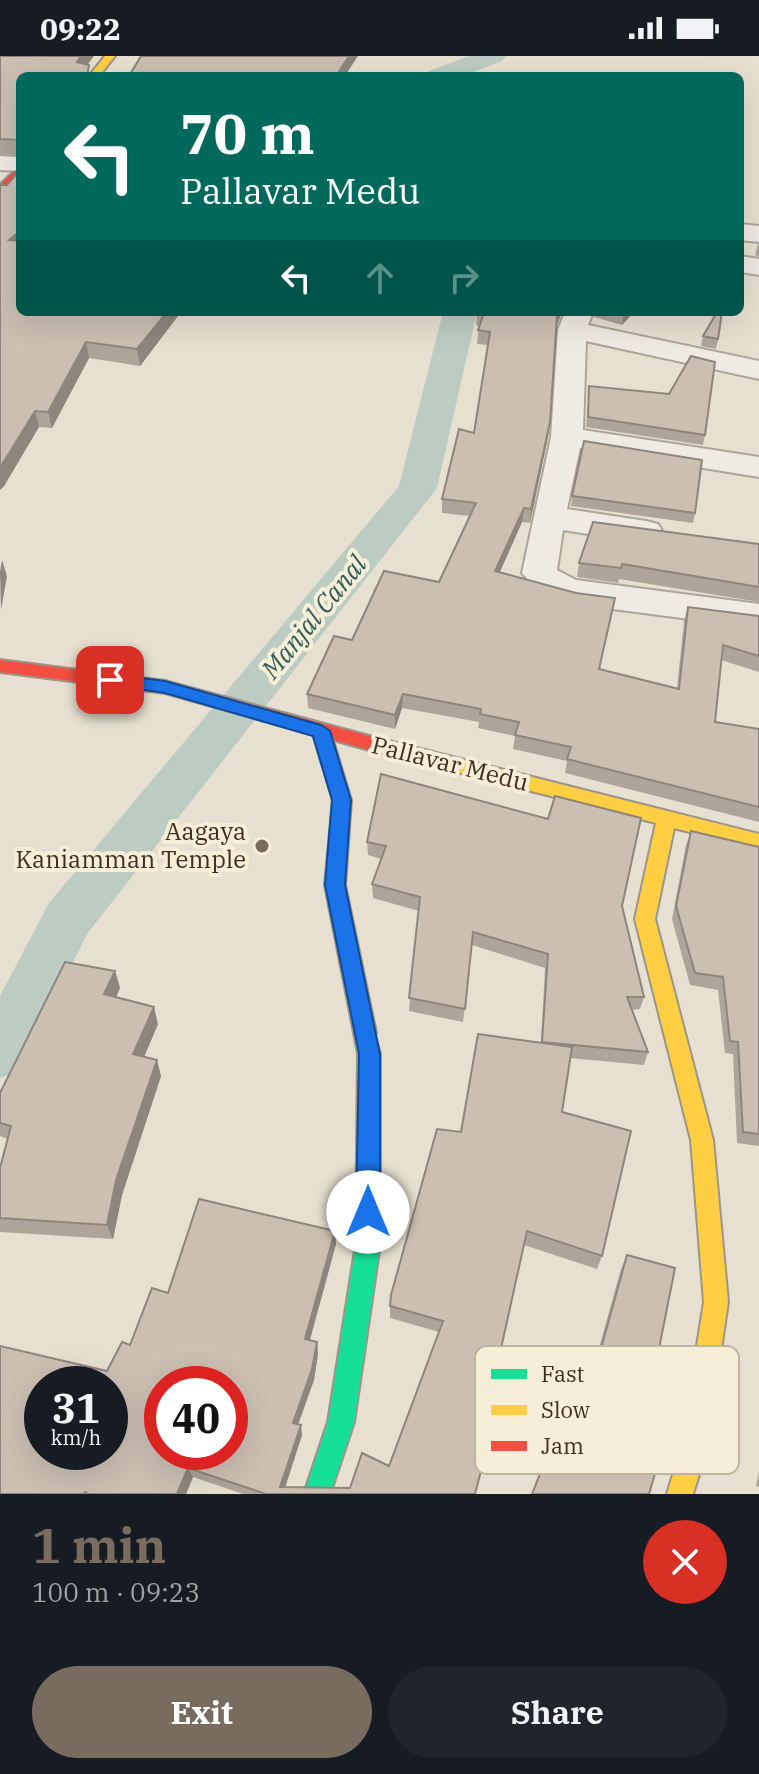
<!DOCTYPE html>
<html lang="en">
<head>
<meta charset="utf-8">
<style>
  body { margin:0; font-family:"IBM Plex Serif",serif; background:#20242c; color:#f1f3f6; height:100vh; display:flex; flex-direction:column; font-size:30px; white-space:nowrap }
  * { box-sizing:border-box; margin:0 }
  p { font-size:26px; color:#9ea1a6 }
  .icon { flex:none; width:44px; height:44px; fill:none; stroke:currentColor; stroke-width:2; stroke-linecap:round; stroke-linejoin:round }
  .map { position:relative; height:1438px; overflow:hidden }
  .panel { display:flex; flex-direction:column; background:#171b24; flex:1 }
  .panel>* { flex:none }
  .top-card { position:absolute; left:16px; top:16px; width:728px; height:244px; border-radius:12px; box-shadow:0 8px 32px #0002; background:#00695c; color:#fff; overflow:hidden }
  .speed { position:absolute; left:24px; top:1310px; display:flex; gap:16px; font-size:40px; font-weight:700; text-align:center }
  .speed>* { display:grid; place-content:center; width:104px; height:104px; border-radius:50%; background:#171b24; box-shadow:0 8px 32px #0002; line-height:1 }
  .speed small { font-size:20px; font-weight:400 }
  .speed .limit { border:12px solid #d22; background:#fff; color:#111 }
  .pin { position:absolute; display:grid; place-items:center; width:68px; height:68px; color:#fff; margin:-34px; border-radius:16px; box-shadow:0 4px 12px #0006 }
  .me { position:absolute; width:88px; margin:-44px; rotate:0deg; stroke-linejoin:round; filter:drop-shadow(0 0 6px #0008) }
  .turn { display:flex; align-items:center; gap:28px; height:168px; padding:0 32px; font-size:36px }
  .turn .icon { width:104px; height:104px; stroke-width:2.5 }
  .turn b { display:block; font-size:56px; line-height:68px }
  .lanes { display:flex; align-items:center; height:76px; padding:0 32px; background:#0003; justify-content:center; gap:40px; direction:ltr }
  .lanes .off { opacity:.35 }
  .round { display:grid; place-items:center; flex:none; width:84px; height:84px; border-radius:42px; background:#20242c }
  .head { display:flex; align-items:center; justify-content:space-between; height:136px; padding:0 32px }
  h1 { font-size:48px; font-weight:800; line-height:60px; color:#786c5e }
  .primary-button { display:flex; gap:16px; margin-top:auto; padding:16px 32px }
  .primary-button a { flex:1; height:92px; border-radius:48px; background:#786c5e; color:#fff; font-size:32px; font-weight:800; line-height:92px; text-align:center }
  .primary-button a+a { background:#20242c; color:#f1f3f6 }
  .status { display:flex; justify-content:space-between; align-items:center; height:56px; padding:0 40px; background:#171b24; direction:ltr }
  .status svg { height:22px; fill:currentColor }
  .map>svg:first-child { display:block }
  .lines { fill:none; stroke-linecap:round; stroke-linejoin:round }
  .canal { fill:#bcccc2; fill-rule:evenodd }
  .street-casing { stroke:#ada599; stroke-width:4 }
  .fast-casing { stroke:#9c958a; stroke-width:4 }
  .slow-casing { stroke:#9c958a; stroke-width:4 }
  .jam-casing { stroke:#9c958a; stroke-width:4 }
  .street { fill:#efebe3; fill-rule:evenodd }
  .fast { fill:#16e098; fill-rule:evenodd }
  .slow { fill:#ffcf43; fill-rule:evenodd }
  .jam { fill:#f24e42; fill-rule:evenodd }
  .wall { fill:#afa499 }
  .shaded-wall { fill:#8e867d }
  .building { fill:#cbbfb2; stroke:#8e867d; stroke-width:2; fill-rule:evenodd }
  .route { fill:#1a73e8; stroke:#114b97; stroke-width:2 }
  .poi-dot { fill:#786c5e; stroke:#f7eed8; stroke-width:3 }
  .labels { text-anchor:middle; stroke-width:8; stroke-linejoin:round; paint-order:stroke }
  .street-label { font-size:24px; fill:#3d2e20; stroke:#f7eed8 }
  .poi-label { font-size:24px; fill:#3d2e20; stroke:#f7eed8; text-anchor:end }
  .water-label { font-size:26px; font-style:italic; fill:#2f5d5a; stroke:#f7eed8 }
  .key { fill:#f7eed8; stroke:#bfb4a1; stroke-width:2 }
  .key-label { font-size:22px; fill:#3d2e20 }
</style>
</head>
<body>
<div class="status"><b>09:22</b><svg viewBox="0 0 49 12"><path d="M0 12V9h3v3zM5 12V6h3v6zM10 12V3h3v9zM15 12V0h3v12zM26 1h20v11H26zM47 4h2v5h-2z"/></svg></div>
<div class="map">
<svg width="759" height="1438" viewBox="0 0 759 1438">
  <rect width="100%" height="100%" fill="#e7e0d1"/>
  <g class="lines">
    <!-- canal -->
    <g class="canal">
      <polygon points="469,0 506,0 502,5 462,20 425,20 429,15"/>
      <polygon points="443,256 477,256 437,432 87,878 20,1014 0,1022 0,940 49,847 399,430"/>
    </g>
    <!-- street casing -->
    <g class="street-casing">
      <g id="street">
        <polygon points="0,100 20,101 20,115 0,114"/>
        <polygon points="740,168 759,170 759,186 740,184"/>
        <polygon points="740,200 759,203 759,219 740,216"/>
        <polygon points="565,256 593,256 588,269 759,305 759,323 586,285 583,374 759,401 759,421 580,392 567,453 646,465 658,468 663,476 658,484 646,487 563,474 557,514 576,524 759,548 759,572 574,548 539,537 522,517 551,381 558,274"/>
      </g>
    </g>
    <!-- fast casing -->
    <g class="fast-casing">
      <polygon id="fast" points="365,968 372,970 380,998 380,1188 354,1366 330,1438 304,1438 328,1366 356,1188 358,998 354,977 358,970"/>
    </g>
    <!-- slow casing -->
    <g class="slow-casing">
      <g id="slow">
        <polygon points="105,0 115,0 99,20 89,20"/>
        <polygon points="321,669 330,675 351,744 345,829 376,977 372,984 365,986 358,984 354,977 325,829 333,744 312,675"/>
        <polygon points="373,681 759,778 759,794 674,772 655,863 713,1084 728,1246 706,1396 693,1438 667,1438 680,1396 704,1246 691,1084 635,863 656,767 367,693 364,688"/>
      </g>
    </g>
    <!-- jam casing -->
    <g class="jam-casing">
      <g id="jam">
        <polygon points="20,110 20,120 0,139 0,129"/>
        <polygon points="0,604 165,625 373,681 382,688 373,695 165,637 0,616"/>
      </g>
    </g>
    <!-- street -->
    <use href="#street" class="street"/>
    <!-- fast -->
    <use href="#fast" class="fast"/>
    <!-- slow -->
    <use href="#slow" class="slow"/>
    <!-- jam -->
    <use href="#jam" class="jam"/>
  </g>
  <!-- wall -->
  <g class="wall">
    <polygon points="0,0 20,20 20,256 181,256 140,310 89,302 52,372 39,371 4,430 0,434 0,129 7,129 20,114 19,99 0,98"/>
    <polygon points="759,184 759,201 755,199"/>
    <polygon points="477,256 562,256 556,272 548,381 530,467 522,466 500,516 599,614 677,632 684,565 688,551 759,560 759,616 721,604 715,666 759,673 759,766 565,717 567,705 513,693 515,680 478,672 479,666 402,652 395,673 308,652 307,638 352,584 439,526 470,460 442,457 442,443 474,377 488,289 477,288 479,270 476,269"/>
    <polygon points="593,256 634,256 622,269 594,261"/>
    <polygon points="703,280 718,283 716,293 701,290"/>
    <polygon points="589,330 669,338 705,379 703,389 586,371"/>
    <polygon points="572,440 695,457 693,467 571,450"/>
    <polygon points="759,488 759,546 619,523 618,527 577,521 579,507"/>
    <polygon points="691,775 759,791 759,1090 737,1087 733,998 725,997 718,934 690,929 672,863 686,789"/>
    <polygon points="367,786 622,850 644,941 640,953 632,954 648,996 644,1009 570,1002 562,1056 602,1200 597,1213 524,1189 496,1315 475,1438 243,1438 193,1421 186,1438 0,1438 130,1289 168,1237 335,1175 336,1188 310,1284 317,1286 318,1298 314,1324 298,1368 302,1379 285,1431 350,1432 389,1410 439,1276 390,1262 390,1250 461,1076 541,986 545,912 472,889 463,966 409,955 419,855 373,842 372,828 381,803 368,799"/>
    <polygon points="115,915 120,932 116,941 158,968 144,1001 161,1020 122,1139 113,1183 0,1176 0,1112 8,1083 0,1080 0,1037"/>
    <polygon points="627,1199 639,1393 580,1360 621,1213"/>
    <polygon points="759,1415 759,1431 756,1430"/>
  </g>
  <!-- shaded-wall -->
  <g class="shaded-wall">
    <polygon points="81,0 94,0 79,20 77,6"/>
    <polygon points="349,0 358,0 345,20 336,20"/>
    <polygon points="20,175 20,194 9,184"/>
    <polygon points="167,256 181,256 140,310 137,293"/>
    <polygon points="558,256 562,256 555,274 557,260"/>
    <polygon points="624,256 634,256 622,269"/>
    <polygon points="86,286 89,302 52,372 48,356"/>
    <polygon points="35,355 39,371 4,430 0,434 0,412"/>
    <polygon points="550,366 548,381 530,467 531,453"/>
    <polygon points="524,452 522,466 494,529 495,515"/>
    <polygon points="2,504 7,520 1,554 0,516"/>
    <polygon points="403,638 402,652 395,673 395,659"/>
    <polygon points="115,915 120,932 110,955 104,938"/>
    <polygon points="154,951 158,968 138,1015 133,998"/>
    <polygon points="157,1004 161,1020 122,1139 113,1183 107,1169 116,1124"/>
    <polygon points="335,1175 336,1188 307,1294 305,1283"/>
    <polygon points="317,1286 318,1298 314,1324 295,1377 293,1367"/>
    <polygon points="301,1369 302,1379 283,1438 280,1431"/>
    <polygon points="188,1412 193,1421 186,1438 177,1438"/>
  </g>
  <!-- building -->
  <g class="building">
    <polygon points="0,0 81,0 77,6 89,9 87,20 20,20 20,175 9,184 20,185 20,256 167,256 137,293 86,286 48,356 35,355 0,412 0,129 7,129 20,114 19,84 0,83"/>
    <polygon points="141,0 349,0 336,20 129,20"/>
    <polygon points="480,256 558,256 557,260 550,366 531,453 524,452 495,515 576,537 615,542 599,613 679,633 688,551 759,560 759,600 723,589 715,666 759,673 759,751 567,703 571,691 515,679 519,666 480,658 481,653 403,638 395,659 307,638 334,580 352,584 384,515 439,526 476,447 442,443 459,373 474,377 490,276 478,274 484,257"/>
    <polygon points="717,256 722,256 718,283 703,280"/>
    <polygon points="691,300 715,306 705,379 588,361 589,330 669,338"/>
    <polygon points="584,385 702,404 695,457 572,440"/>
    <polygon points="593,466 759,488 759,531 622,508 621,512 579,507"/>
    <polygon points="381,718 548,763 555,740 641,762 622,850 644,941 627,941 648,996 542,986 548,898 473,876 465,953 409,942 420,841 372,828 386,790 367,786"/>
    <polygon points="691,775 759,791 759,1078 743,1076 738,986 730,985 723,921 695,917 676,850"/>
    <polygon points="65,906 115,915 104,938 154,951 133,998 157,1004 116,1124 107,1169 0,1162 0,1112 11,1070 0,1067 0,1037"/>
    <path d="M478,978L572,991L562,1056L631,1075L602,1200L527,1175L496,1315L506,1319L475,1438H266L188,1412L177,1438H89L85,1436L84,1438H0V1290L107,1315L122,1286L130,1289L152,1232L168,1237L199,1143L335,1175L305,1283L317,1286L312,1313L293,1367L301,1369L280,1431L350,1432L362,1397L389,1410L443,1265L390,1250L391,1239L437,1073L461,1076ZM42,1328H110V1396H42ZM162,1328H230V1396H162Z"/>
    <polygon points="627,1199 675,1212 639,1393 659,1404 649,1438 532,1438 566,1353 582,1361"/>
  </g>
  <!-- route -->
  <polygon class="route" points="110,618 165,625 321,669 330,675 351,744 345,829 380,998 380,1156 376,1165 368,1168 360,1165 356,1156 359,998 325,829 332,744 313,680 165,637 104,628 104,619"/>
  <!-- markers -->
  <circle class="poi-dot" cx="262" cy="790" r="8"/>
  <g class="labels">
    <!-- street labels -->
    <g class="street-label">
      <text transform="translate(450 708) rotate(14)" y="8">Pallavar Medu</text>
    </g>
    <!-- poi labels -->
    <g class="poi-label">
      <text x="246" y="784">Aagaya<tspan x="246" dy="28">Kaniamman Temple</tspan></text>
    </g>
    <!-- water labels -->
    <g class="water-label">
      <text transform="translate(314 561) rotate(-51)" y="9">Manjal Canal</text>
    </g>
  </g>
  <!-- legend -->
  <rect x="475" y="1290" width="264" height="128" rx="12" class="key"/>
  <rect x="491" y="1313" width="36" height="10" fill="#16e098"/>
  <rect x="491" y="1349" width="36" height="10" fill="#ffcf43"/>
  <rect x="491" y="1385" width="36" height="10" fill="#f24e42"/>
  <g class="key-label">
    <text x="541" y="1326">Fast</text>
    <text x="541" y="1362">Slow</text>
    <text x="541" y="1398">Jam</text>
  </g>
</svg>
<div class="speed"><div>31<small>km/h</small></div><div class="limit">40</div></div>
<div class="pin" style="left:110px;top:624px;background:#d93025"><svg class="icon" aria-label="arrive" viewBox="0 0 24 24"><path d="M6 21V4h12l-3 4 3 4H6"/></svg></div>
<svg class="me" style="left:368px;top:1156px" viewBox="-20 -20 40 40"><circle r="19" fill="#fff"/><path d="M0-13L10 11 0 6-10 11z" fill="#1a73e8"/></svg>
<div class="top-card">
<div class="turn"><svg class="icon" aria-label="left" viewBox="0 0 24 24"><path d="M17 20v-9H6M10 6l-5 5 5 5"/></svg><div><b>70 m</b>Pallavar Medu</div></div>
<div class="lanes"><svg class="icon" aria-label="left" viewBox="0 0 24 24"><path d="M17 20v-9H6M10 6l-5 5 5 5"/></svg><svg class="icon off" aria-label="ahead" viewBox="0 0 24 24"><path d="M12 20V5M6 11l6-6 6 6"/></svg><svg class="icon off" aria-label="right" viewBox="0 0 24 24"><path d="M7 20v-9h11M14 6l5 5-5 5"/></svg></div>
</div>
</div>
<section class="panel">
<div class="head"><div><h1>1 min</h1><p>100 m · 09:23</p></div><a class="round" style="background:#d93025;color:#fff"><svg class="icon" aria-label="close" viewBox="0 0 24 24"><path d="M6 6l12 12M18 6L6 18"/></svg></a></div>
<div class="primary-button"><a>Exit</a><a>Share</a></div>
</section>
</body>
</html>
